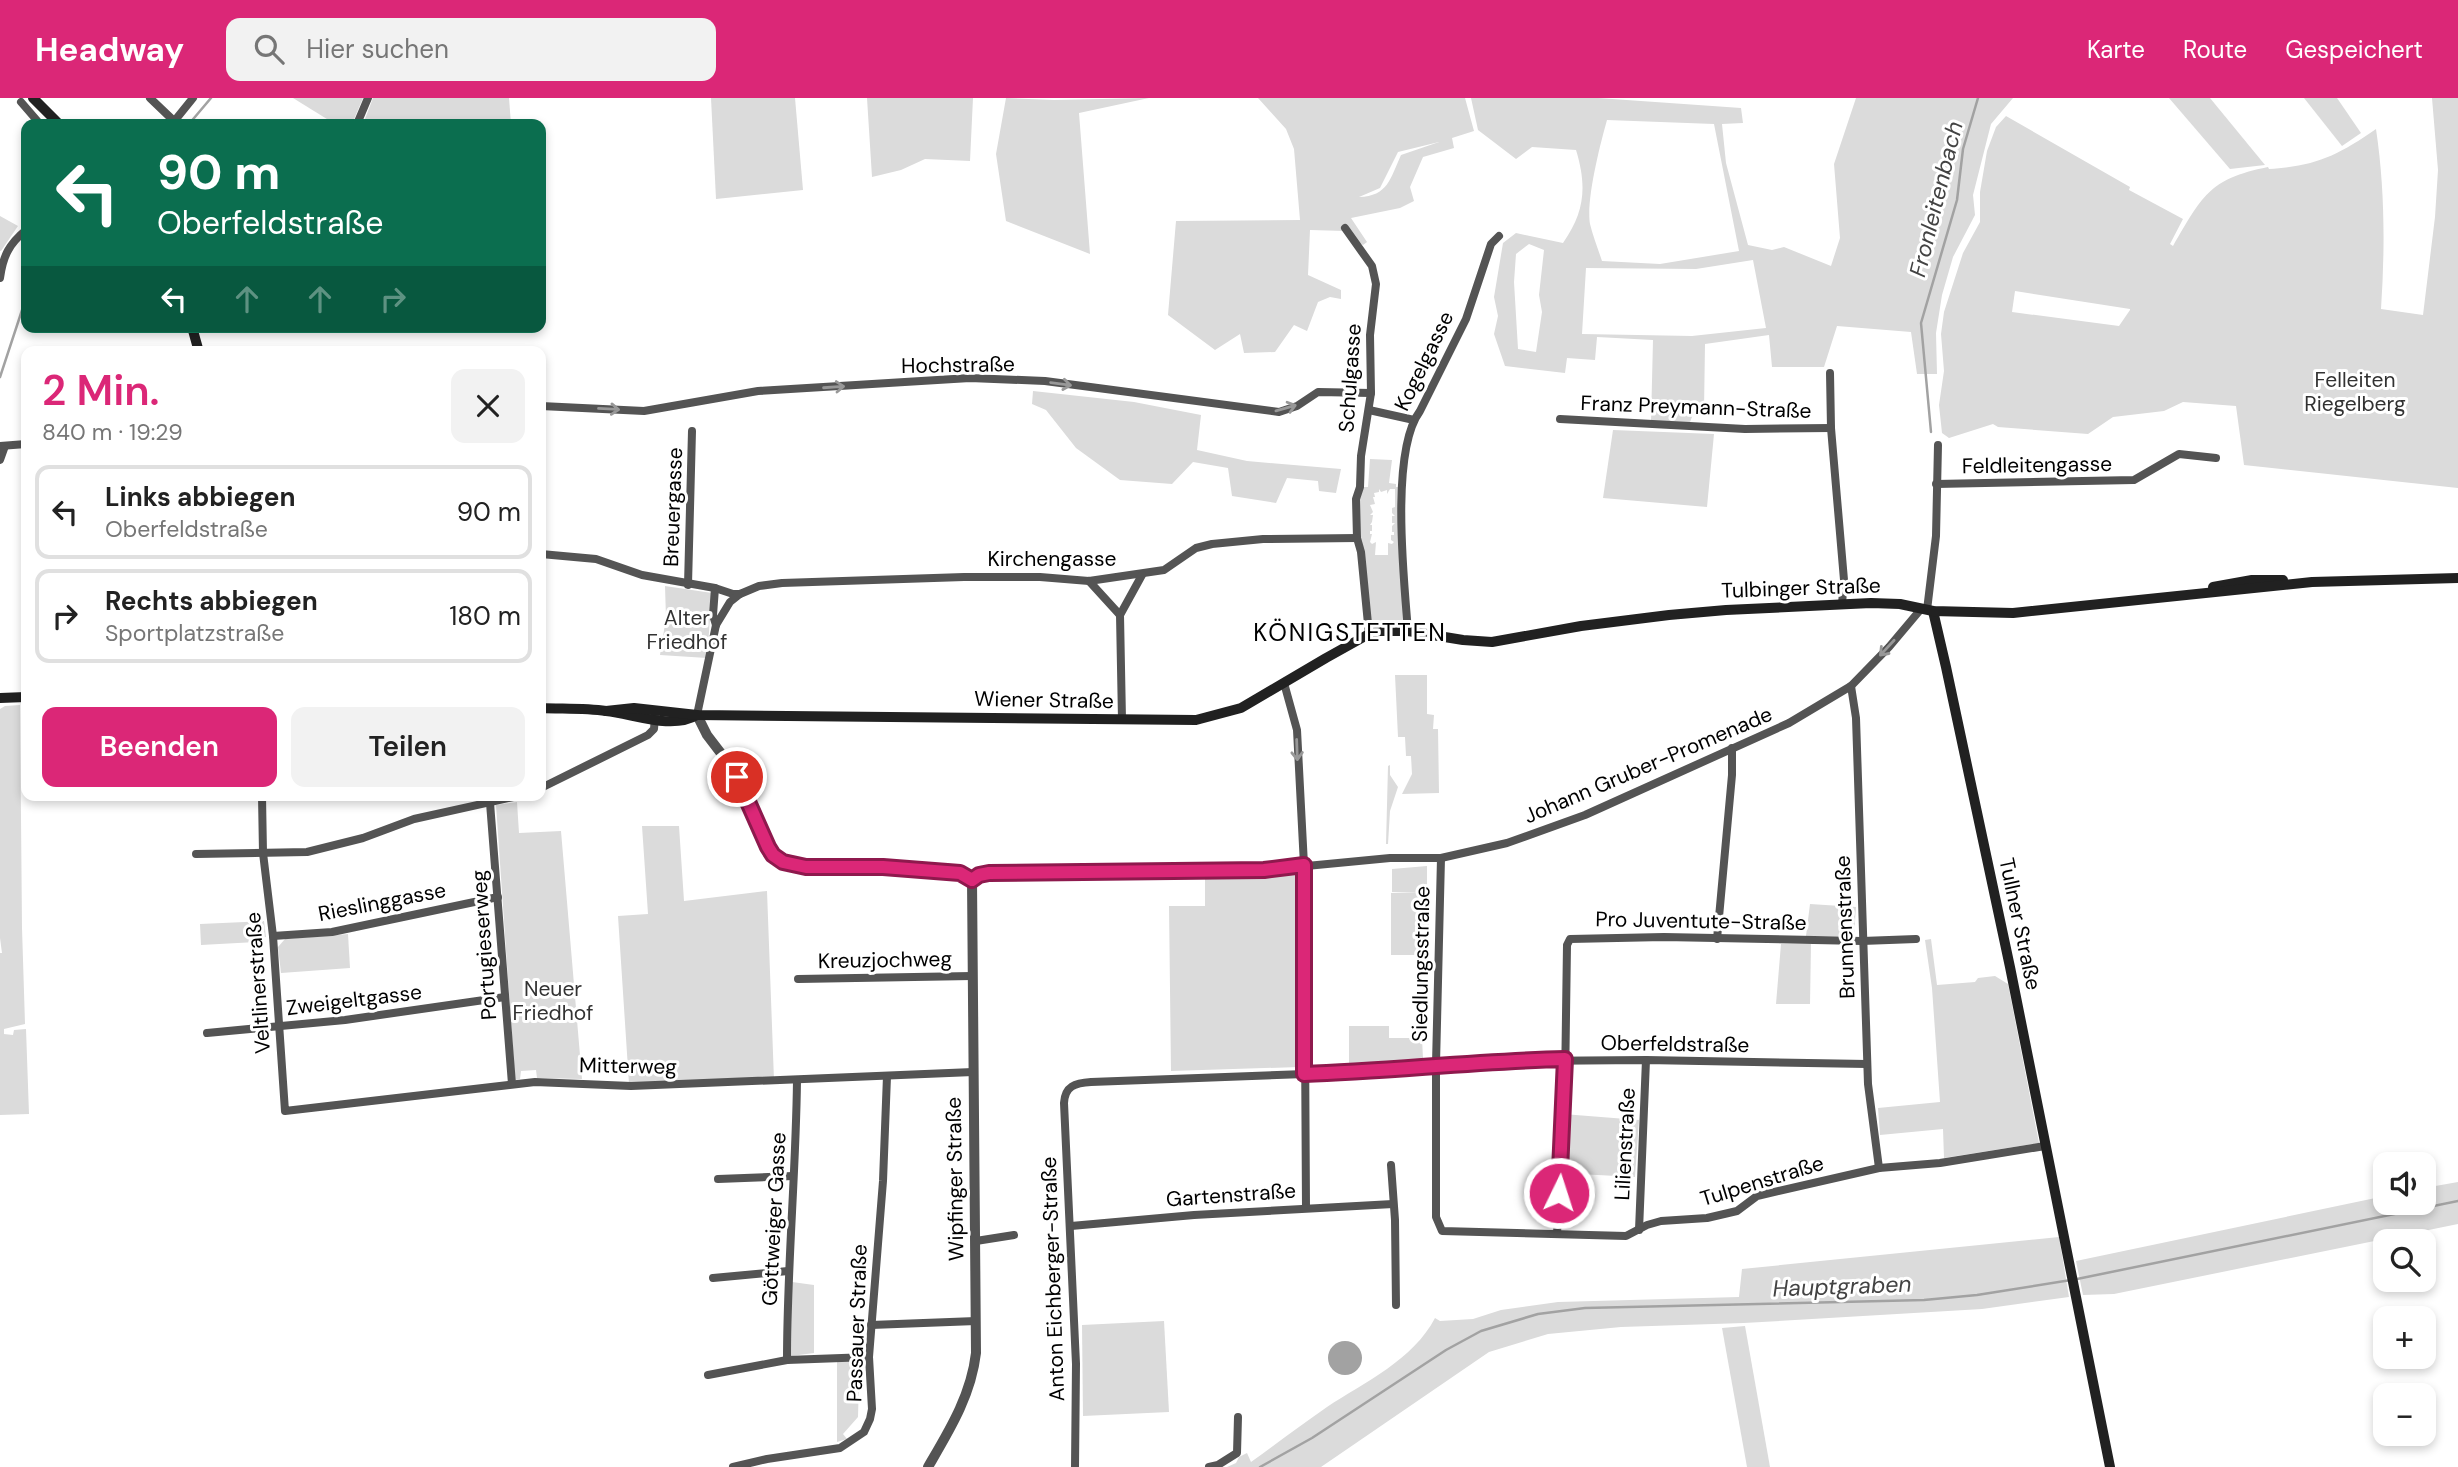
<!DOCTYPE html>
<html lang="de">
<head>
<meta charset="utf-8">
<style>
  body { margin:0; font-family:"DM Sans",sans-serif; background:#f2f2f2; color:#222; height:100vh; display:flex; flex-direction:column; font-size:26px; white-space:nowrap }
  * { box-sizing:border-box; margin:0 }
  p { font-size:23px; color:#767676 }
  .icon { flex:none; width:38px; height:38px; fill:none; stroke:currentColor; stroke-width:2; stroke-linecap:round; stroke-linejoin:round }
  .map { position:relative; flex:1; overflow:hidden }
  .side { position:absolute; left:21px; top:248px; width:525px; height:455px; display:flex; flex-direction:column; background:#fff; border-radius:14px; box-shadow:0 4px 10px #0003 }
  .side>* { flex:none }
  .top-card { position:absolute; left:21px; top:21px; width:525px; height:214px; border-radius:14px; box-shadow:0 4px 10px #0003; background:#0b6e4f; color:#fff; overflow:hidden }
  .buttons { position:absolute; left:2373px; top:1054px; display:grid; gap:14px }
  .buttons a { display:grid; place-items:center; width:63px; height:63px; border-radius:14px; background:#fff; box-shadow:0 4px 10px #0003; font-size:35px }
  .pin { position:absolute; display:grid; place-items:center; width:60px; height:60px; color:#fff; margin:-30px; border:4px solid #fff; border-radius:50%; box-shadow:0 2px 7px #0007 }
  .me { position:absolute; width:77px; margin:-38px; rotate:4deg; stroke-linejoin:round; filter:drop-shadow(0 0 5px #0008) }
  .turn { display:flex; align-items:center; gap:24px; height:147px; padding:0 21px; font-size:32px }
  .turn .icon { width:91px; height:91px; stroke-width:2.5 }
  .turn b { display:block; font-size:49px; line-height:60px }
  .lanes { display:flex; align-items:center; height:66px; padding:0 21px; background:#0003; justify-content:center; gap:35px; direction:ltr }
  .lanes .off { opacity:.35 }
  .round { display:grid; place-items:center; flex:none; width:74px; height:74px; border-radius:14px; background:#f2f2f2 }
  .headline { display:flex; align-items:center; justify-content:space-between; height:119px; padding:0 21px }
  h1 { font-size:42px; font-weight:600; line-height:52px; color:#db2777 }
  .primary-button { display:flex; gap:14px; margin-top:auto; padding:14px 21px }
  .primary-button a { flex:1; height:80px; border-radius:14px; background:#db2777; color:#fff; font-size:28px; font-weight:600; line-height:80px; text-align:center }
  .primary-button a+a { background:#f2f2f2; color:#222 }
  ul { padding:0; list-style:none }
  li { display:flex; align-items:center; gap:21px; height:94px; margin:0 14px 10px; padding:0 7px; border:4px solid #e0e0e0; border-radius:14px }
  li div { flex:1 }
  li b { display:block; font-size:26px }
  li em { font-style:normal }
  header { display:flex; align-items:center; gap:42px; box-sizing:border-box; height:98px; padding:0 35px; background:#db2777; color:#fff }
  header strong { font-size:33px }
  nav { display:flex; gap:38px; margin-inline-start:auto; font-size:24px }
  .search { width:490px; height:63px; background:#f2f2f2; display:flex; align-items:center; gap:18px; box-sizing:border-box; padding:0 24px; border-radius:14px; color:#767676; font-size:26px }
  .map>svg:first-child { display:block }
  .green { fill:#dbdbdb; fill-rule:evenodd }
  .water { fill:#a2a2a2 }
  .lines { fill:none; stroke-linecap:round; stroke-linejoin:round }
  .stream { stroke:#a2a2a2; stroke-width:2.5 }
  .minor { stroke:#545454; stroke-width:8 }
  .tertiary { stroke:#545454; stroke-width:10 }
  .secondary { stroke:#212121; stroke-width:10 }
  .oneway { stroke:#989898 }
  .route-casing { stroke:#8e194d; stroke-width:18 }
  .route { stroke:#db2777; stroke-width:12 }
  .labels { text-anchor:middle; stroke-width:6; stroke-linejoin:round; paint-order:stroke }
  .street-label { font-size:21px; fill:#000; stroke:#fff }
  .park-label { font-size:21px; fill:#323232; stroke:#fff }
  .water-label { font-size:23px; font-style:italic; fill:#434343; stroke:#fff }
  .quarter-label { font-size:24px; letter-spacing:2px; fill:#000; stroke:#fff }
</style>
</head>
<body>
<header>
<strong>Headway</strong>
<div class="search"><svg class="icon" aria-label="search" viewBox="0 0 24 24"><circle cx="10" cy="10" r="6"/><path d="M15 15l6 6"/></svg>Hier suchen</div>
<nav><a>Karte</a><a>Route</a><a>Gespeichert</a></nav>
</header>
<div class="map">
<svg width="2458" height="1369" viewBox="0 0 2458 1369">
  <rect width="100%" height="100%" fill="#fff"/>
  <!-- green -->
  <g class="green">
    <polygon points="293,0 363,0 352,26 335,26"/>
    <polygon points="373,0 509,0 511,26 363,26"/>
    <polygon points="711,0 795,0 803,92 716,101"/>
    <polygon points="867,0 973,0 970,63 925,61 901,72 872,79"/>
    <polygon points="1006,0 1054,2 1149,0 1079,15 1090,156 1006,123 996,56"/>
    <path d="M1258,0H1465L1474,33L1452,40L1454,50L1423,59L1410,89L1414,103L1400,110L1351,120L1367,144L1363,147L1345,133L1310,132L1308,177L1341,192V201L1330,199L1318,204L1307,233L1294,227L1275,254L1244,255L1240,236L1215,252L1168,217L1176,123L1300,122L1294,51L1286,31ZM1439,44L1401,57C1390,81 1388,98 1359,99L1380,90L1398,54Z"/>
    <path d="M1471,0H1598L1741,10L1743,25L1722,26L1726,65L1748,147L1772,152L1784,149L1831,168L1840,140L1834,66L1856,0H2013L1991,26L1973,97L1975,117L1953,159L1942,197L1936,235L1937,276H1917L1911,234L1837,228L1824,269H1772L1769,237L1705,246L1704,312L1694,314L1690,324H1651L1653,242L1597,239L1595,262L1567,260L1565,275L1505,268L1494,236L1498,218L1494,199L1503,145L1516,135L1563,145C1585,114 1587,88 1576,52L1532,49L1516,61L1478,32ZM1607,22L1714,26L1739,153L1660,166L1602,163C1598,151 1593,138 1590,126C1586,102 1600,47 1607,22ZM1529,146L1544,152L1539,197L1542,214L1536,254L1518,251L1514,184L1516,156ZM1753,162L1766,230L1692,238L1582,236L1586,170L1696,171Z"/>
    <polygon points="2169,0 2210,0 2265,67 2230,71"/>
    <polygon points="2304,0 2337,0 2361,35 2342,48"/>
    <path d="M2432,0H2458V390L2244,367L2236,308L2183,304L2164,313L2113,319L2088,336L1998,329L1993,326L1949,340L1942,335L1939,307L1944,273L1941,236L1944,214L1963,155L1980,124V94L1987,53L1996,29L2006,18L2130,89L2129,92L2183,121L2170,146L2173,148C2202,99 2208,81 2268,69L2269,71C2316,68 2337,58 2376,31C2385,91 2385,151 2381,211L2423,217L2435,119L2438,72ZM2015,193L2130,211V212L2119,228L2012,214Z"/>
    <polygon points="0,118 18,128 1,153 0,153"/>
    <polygon points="1033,293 1134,304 1201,317 1197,352 1247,363 1341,371 1336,395 1319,393 1318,383 1287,380 1276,405 1232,398 1228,370 1193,364 1172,386 1120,382 1076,350 1046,312 1032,306"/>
    <polygon points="1613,332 1714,336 1707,409 1603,400"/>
    <path d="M1370,361L1392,362L1389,385L1396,386V389H1402L1408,533L1369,536L1357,440L1360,389H1368ZM1379,391L1381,394L1387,392V396L1390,391H1395V409L1392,410V415L1395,418H1392V425H1395L1392,428V434H1394V437H1391V442L1394,444L1392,446L1388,445V457H1375L1376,444L1372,446L1370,444L1372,436H1370V433H1372V427H1370L1372,424L1373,417H1370L1373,414L1370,407L1375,406L1373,399H1375L1374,395L1379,394Z"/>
    <polygon points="665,488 712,495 707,560 660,557 666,520"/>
    <polygon points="1395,577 1427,577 1427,616 1434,617 1433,631 1438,631 1439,695 1402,696 1412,676 1411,658 1406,658 1405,639 1398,639"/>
    <polygon points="20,607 22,830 25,926 4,931 4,936 13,937 14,932 26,931 29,1016 0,1017 0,855 2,855 0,840 0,611 5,608"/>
    <polygon points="1390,667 1390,677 1398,689 1390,713 1388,746 1386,746 1388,668"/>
    <polygon points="517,704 519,735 561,733 582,981 537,980 536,972 521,973 520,981 515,982 496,707"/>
    <polygon points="642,728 679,728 684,803 767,793 774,982 629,986 618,818 648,816"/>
    <polygon points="1427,768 1427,794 1429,795 1429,857 1391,857 1391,795 1421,794 1392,794 1392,771"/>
    <polygon points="1300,776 1299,969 1171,973 1169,808 1205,808 1205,778"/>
    <polygon points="1810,806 1856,809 1854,838 1806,838"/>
    <polygon points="264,823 266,839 256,840 256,844 201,847 200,826"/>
    <polygon points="348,836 350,870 281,875 278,849 285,841"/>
    <polygon points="1931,841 1937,887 1975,884 1978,880 1995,878 2008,886 2039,1045 1944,1060 1943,1031 1880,1037 1878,1010 1940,1004 1932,890 1925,842"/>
    <polygon points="1781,846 1811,846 1810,906 1776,906"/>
    <polygon points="1349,928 1389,928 1389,940 1422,940 1423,961 1349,967"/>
    <polygon points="1563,1016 1639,1022 1635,1079 1560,1075"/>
    <polygon points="2458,1084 2458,1126 2114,1196 2083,1197 2076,1163 2385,1098 2385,1104 2424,1104 2424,1090"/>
    <path d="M2059,1139L2069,1199L1982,1211L1744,1225L1621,1229L1548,1236L1489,1254L1321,1369H1227L1236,1365L1239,1359L1247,1355L1251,1364C1276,1346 1301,1327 1327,1309C1365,1284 1413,1262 1435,1220L1440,1223L1473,1221L1501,1212L1558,1204L1739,1199L1742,1171Z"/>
    <polygon points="792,1184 814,1187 814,1255 791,1258"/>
    <polygon points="1164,1223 1169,1314 1083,1318 1082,1227"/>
    <polygon points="1745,1228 1770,1369 1747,1369 1722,1230"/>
    <path d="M859,1262L866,1266C857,1282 859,1300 858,1319L843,1336L847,1341L837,1344V1263Z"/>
  </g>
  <!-- water -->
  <circle class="water" cx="1345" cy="1260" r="17"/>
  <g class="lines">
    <!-- stream -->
    <g class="stream">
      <polyline points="189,26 211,0"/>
      <polyline points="0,279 26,200"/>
      <polyline points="1931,334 1921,225 1957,102 1963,51 1978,0"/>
      <polyline points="2077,1181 2458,1103"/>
      <polyline points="1260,1369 1312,1340 1446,1252 1481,1233 1538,1216 1585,1210 1924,1202 1977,1197 2071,1182"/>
    </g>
    <!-- minor -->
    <g class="minor">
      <polyline points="150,0 174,23"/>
      <polyline points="21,4 40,26"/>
      <polyline points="172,26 193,0"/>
      <polyline points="357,26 368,0"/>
      <polyline points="1345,130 1372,168 1376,186 1370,237 1371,295 1361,358 1360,389 1356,401 1357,440 1361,454 1369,536"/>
      <path d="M0,180C3,158 9,146 26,132"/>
      <polyline points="1830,275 1831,330 1844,482 1842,506"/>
      <polyline points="541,308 644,313 758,293 970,280 1045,283 1279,314 1297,308 1318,294 1371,295"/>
      <polyline points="1369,312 1414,322"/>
      <polyline points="1560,321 1745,331 1831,330"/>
      <polyline points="0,348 26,346"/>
      <polyline points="0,362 5,348"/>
      <polyline points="1936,386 2134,382 2179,356 2216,360"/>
      <polyline points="541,456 596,461 642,477 715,490 733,496 740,496 759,488 782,485 964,479 1040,479 1089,483 1164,472 1196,450 1212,446 1263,441 1357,440"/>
      <polyline points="1089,483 1120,517 1122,622"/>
      <polyline points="688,487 692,333"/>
      <polyline points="715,490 713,517 716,527"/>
      <polyline points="1927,512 1936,438 1938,347"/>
      <polyline points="1120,517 1142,477"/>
      <path d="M1408,533C1404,482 1390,353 1420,313L1466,221L1491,146L1499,138"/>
      <polyline points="1284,585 1297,632 1304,767 1306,1109"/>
      <polyline points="1851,588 1856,620 1868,986 1879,1070"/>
      <polyline points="697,617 716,527 730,504 740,496"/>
      <polyline points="541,690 648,637 654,631 655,619"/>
      <polyline points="262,698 263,755 273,838 285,1013 535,984 631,988 973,974"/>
      <polyline points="490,705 512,986"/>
      <polyline points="196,756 307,754 363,740 414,721 518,698"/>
      <polyline points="1441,760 1436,966 1436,1119 1442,1133 1626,1138 1647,1127 1661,1123 1707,1120 1737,1113 1757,1098 1879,1070 1940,1065 2045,1048"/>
      <polyline points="972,782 979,777 989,775 1264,772 1390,760 1441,760 1507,745 1585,717 1789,625 1851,588 1889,549 1921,511"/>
      <polyline points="273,838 332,834 498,799"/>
      <polyline points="1717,841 1732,677 1732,650"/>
      <polyline points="798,881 972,878"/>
      <polyline points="207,935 345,922 505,899"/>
      <polyline points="1391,1067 1395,1122 1396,1207"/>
      <polyline points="718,1081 793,1078"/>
      <polyline points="1071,1128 1194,1117 1393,1106"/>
      <polyline points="1639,1132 1646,962"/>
      <polyline points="1557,1136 1565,988 1567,847 1570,841 1664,839 1862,843 1916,841"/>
      <polyline points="976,1143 1014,1137"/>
      <polyline points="713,1180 788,1173"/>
      <polyline points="871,1227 976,1223"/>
      <path d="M787,1262C787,1168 796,1075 797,982"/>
      <polyline points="708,1277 787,1262 869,1259"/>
      <polyline points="733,1369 767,1361 840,1350 864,1334 870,1321 872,1311 869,1259 883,1083 887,978"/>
      <path d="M1075,1369L1076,1266L1064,1005C1065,988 1075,985 1091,984L1361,974L1512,963L1646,962L1867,966"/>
      <polyline points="1209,1369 1218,1367 1237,1355 1238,1319"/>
    </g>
    <!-- tertiary -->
    <path class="tertiary" d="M697,617L707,637L733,671L767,749L779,762L792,767L806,769H883L960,774L972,782L976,1255C971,1298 949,1333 928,1369"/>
    <!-- secondary -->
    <g class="secondary">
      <polyline points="33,0 59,26"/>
      <polyline points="192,229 199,254"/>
      <polyline points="2213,489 2252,482 2283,482"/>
      <polyline points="1933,513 1946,569 2010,869 2110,1369"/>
      <polyline points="0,600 26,599"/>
      <path d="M541,610C562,611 585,610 606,613C634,616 672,632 697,617"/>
      <polyline points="606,613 634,610 697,617 1196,622 1241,610 1326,560 1369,536 1379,533 1408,533 1463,542 1492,544 1581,528 1669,517 1726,512 1871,505 1900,506 1933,513 2013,515 2312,484 2458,480"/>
    </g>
  </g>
  <!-- one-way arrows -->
  <defs><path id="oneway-shaft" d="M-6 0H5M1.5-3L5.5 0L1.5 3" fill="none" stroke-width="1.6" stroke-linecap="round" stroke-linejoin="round" transform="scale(1.75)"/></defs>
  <g class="oneway">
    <use href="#oneway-shaft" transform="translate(1061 286) rotate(8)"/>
    <use href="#oneway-shaft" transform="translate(834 289) rotate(-4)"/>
    <use href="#oneway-shaft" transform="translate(1286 310) rotate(-16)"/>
    <use href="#oneway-shaft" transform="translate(609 311) rotate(3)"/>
    <use href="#oneway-shaft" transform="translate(1887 550) rotate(133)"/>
    <use href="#oneway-shaft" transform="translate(1297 652) rotate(88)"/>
  </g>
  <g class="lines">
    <!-- route casing -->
    <g class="route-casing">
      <path id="route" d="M737,679L768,749L773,757L783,764L806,769H883L960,775L972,782L979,777L989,775L1264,772L1304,767V976C1391,973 1477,963 1565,961L1559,1095"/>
    </g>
    <!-- route -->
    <use href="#route" class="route"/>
  </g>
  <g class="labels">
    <!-- street labels -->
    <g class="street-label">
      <text transform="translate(1424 263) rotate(-64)" y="7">Kogelgasse</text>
      <text transform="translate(958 267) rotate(-1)" y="7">Hochstraße</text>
      <text transform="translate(1350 280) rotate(-86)" y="7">Schulgasse</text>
      <text transform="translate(1696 309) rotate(2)" y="7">Franz Preymann-Straße</text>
      <text transform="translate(2037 367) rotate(-1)" y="7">Feldleitengasse</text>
      <text transform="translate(673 409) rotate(-88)" y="7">Breuergasse</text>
      <text x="1052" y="468">Kirchengasse</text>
      <text transform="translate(1801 490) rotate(-2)" y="7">Tulbinger Straße</text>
      <text transform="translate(1044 602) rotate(1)" y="7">Wiener Straße</text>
      <text transform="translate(1648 667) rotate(-23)" y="7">Johann Gruber-Promenade</text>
      <text transform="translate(382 804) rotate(-11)" y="7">Rieslinggasse</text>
      <text transform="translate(1701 823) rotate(1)" y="7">Pro Juventute-Straße</text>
      <text transform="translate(2020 826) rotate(78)" y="7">Tullner Straße</text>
      <text transform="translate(1845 829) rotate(-92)" y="7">Brunnenstraße</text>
      <text transform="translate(484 847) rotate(-94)" y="7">Portugieserweg</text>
      <text transform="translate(885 862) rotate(-1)" y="7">Kreuzjochweg</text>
      <text transform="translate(1421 866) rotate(-89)" y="7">Siedlungsstraße</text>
      <text transform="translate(258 885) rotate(-94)" y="7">Veltlinerstraße</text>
      <text transform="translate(354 902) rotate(-7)" y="7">Zweigeltgasse</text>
      <text transform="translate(1675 946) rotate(1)" y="7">Oberfeldstraße</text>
      <text transform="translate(628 968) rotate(1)" y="7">Mitterweg</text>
      <text transform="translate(1625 1046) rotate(-87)" y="7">Lilienstraße</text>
      <text transform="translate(955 1081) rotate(-91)" y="7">Wipfinger Straße</text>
      <text transform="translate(1762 1083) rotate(-17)" y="7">Tulpenstraße</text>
      <text transform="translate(1231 1097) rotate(-4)" y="7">Gartenstraße</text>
      <text transform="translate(774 1121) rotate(-87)" y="7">Göttweiger Gasse</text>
      <text transform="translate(1053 1181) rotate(-92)" y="7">Anton Eichberger-Straße</text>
      <text transform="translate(857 1225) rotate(-88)" y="7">Passauer Straße</text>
    </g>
    <!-- park labels -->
    <g class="park-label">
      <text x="2355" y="289">Felleiten<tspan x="2355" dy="24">Riegelberg</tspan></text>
      <text x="687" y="527">Alter<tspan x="687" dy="24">Friedhof</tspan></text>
      <text x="553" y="898">Neuer<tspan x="553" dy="24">Friedhof</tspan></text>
    </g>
    <!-- water labels -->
    <g class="water-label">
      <text transform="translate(1936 101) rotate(-76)" y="8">Fronleitenbach</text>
      <text transform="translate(1842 1188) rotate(-2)" y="8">Hauptgraben</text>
    </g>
    <!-- quarter labels -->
    <g class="quarter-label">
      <text x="1350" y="543">KÖNIGSTETTEN</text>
    </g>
  </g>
</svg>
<div class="buttons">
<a><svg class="icon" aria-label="sound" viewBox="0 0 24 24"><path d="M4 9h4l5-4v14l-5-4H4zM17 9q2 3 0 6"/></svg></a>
<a><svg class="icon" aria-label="search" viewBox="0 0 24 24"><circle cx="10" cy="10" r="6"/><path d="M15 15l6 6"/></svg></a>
<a>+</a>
<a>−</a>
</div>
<div class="pin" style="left:737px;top:679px;background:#d93025"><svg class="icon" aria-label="arrive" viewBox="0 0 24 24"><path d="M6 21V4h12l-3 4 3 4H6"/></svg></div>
<svg class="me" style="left:1559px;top:1095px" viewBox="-20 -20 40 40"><circle r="17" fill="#db2777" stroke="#fff" stroke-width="3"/><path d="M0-11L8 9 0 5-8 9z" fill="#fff"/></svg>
<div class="top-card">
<div class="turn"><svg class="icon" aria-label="left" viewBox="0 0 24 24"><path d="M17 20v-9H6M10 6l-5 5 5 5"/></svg><div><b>90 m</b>Oberfeldstraße</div></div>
<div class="lanes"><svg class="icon" aria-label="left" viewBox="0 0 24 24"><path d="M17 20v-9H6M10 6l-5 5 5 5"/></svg><svg class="icon off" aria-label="ahead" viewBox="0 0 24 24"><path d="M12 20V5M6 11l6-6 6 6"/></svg><svg class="icon off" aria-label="ahead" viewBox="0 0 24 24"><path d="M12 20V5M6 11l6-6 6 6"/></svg><svg class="icon off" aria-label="right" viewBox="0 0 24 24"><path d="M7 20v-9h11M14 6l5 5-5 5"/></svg></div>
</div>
<section class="side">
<div class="headline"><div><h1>2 Min.</h1><p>840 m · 19:29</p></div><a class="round"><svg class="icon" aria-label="close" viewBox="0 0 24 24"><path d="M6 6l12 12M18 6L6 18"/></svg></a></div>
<ul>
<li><svg class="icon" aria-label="left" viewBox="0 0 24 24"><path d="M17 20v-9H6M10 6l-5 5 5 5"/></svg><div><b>Links abbiegen</b><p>Oberfeldstraße</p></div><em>90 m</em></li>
<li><svg class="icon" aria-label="right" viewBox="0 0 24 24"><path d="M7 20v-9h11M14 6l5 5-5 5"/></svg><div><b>Rechts abbiegen</b><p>Sportplatzstraße</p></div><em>180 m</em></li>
</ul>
<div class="primary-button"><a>Beenden</a><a>Teilen</a></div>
</section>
</div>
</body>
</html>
